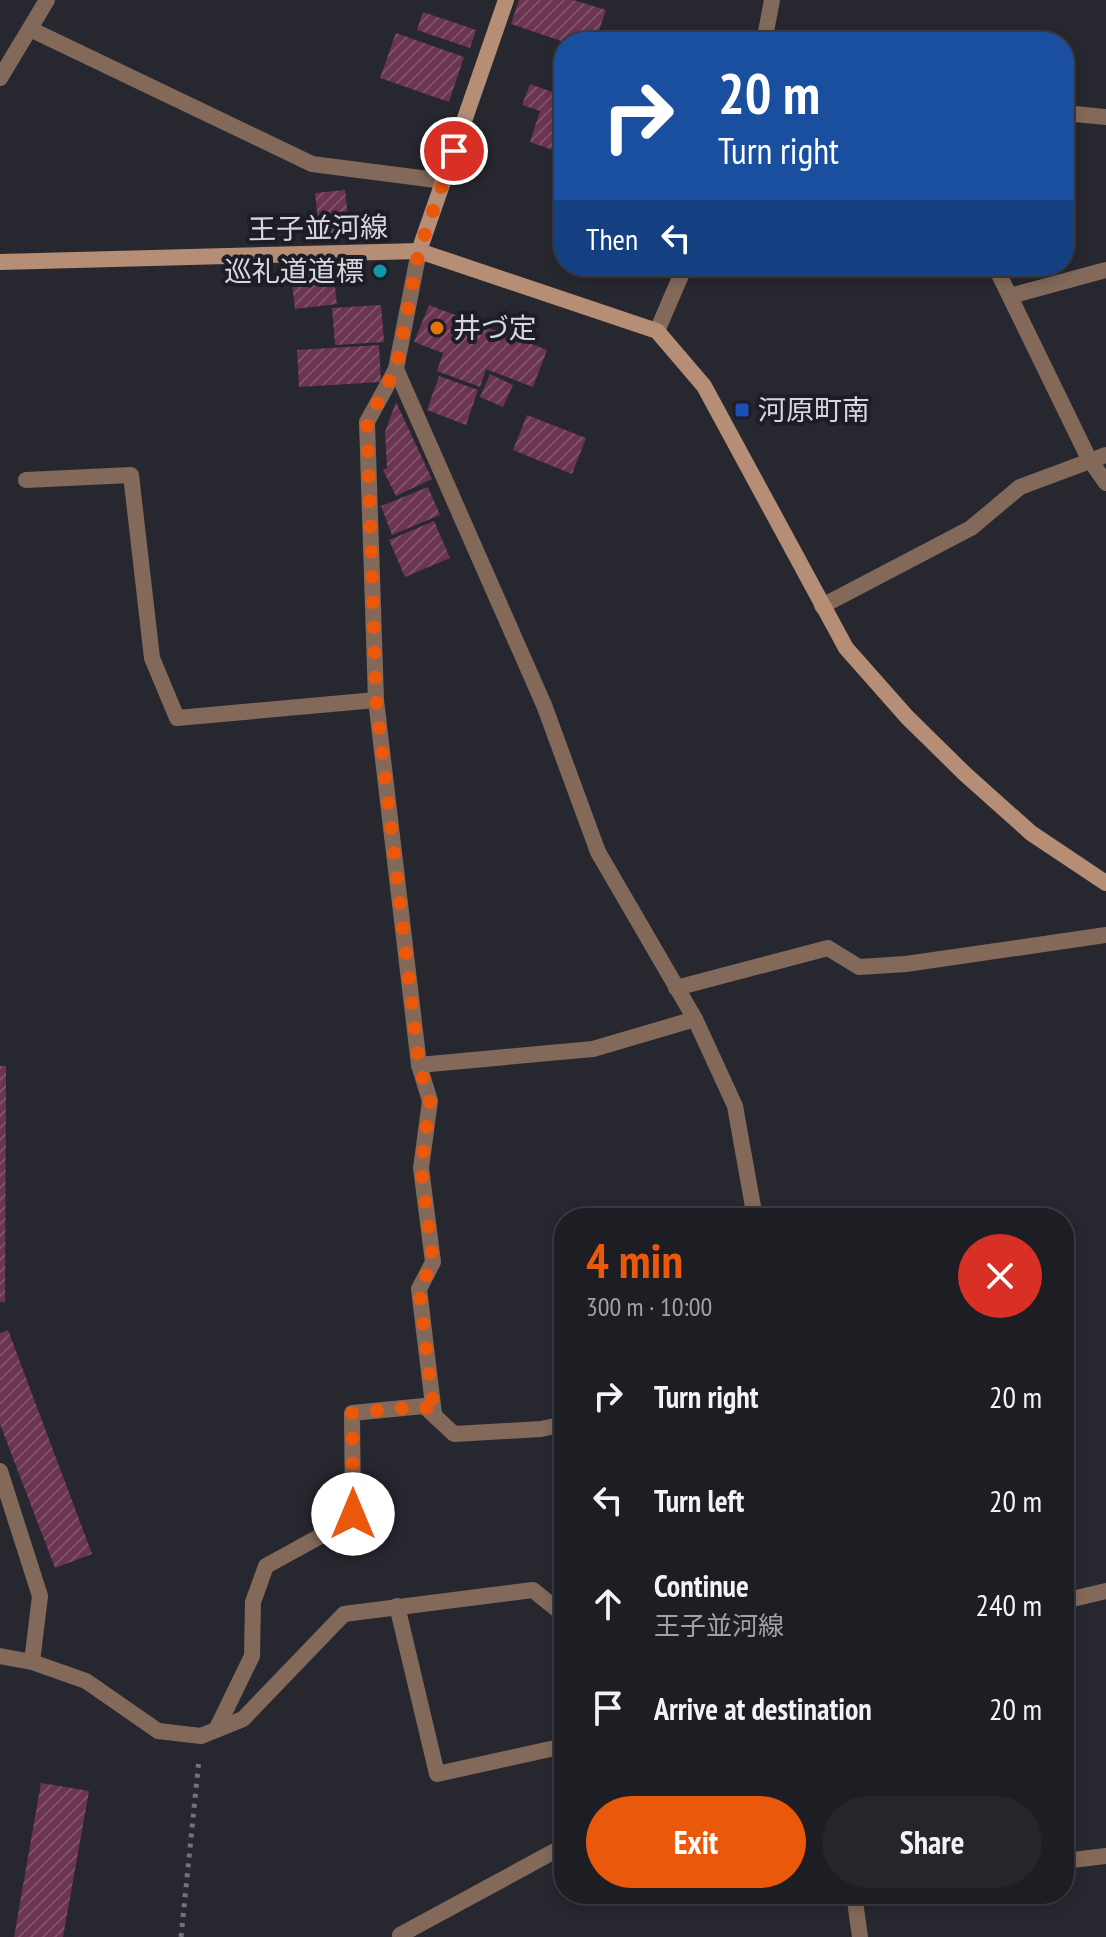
<!DOCTYPE html>
<html lang="en">
<head>
<meta charset="utf-8">
<style>
  body { margin:0; font-family:"PT Sans Narrow","Noto Sans JP",sans-serif; background:#25262c; color:#f1f3f6; height:100vh; display:flex; flex-direction:column; font-size:30px; white-space:nowrap }
  * { box-sizing:border-box; margin:0 }
  p { font-size:26px; color:#a0a2a6 }
  .icon { flex:none; width:44px; height:44px; fill:none; stroke:currentColor; stroke-width:2; stroke-linecap:round; stroke-linejoin:round }
  .map { position:relative; flex:1; overflow:hidden }
  .panel { position:absolute; left:554px; top:1208px; width:520px; height:696px; display:flex; flex-direction:column; background:#1d1d24; border-radius:32px; box-shadow:0 4px 12px #0003,0 0 0 2px #3b3b41 }
  .panel>* { flex:none }
  .hud { position:absolute; left:554px; top:32px; width:520px; height:244px; border-radius:32px; box-shadow:0 4px 12px #0003,0 0 0 2px #3b3b41; background:#1a4fa0; color:#fff; overflow:hidden }
  .pin { position:absolute; display:grid; place-items:center; width:68px; height:68px; color:#fff; margin:-34px; border:4px solid #fff; border-radius:50%; box-shadow:0 2px 8px #0007 }
  .me { position:absolute; width:88px; margin:-44px; rotate:0deg; stroke-linejoin:round; filter:drop-shadow(0 0 6px #0008) }
  .turn { display:flex; align-items:center; gap:28px; height:168px; padding:0 32px; font-size:36px }
  .turn .icon { width:104px; height:104px; stroke-width:2.5 }
  .turn b { display:block; font-size:56px; line-height:68px }
  .then { display:flex; align-items:center; height:76px; padding:0 32px; background:#0003; gap:16px; font-size:30px }
  .round { display:grid; place-items:center; flex:none; width:84px; height:84px; border-radius:42px; background:#25262c }
  .summary { display:flex; align-items:center; justify-content:space-between; height:136px; padding:0 32px }
  h1 { font-size:48px; font-weight:800; line-height:60px; color:#ea580c }
  .primary-button { display:flex; gap:16px; margin-top:auto; padding:16px 32px }
  .primary-button a { flex:1; height:92px; border-radius:48px; background:#ea580c; color:#fff; font-size:32px; font-weight:800; line-height:92px; text-align:center }
  .primary-button a+a { background:#25262c; color:#f1f3f6 }
  ul { padding:0; list-style:none }
  li { display:flex; align-items:center; gap:24px; height:104px; padding:0 32px }
  li div { flex:1 }
  li b { display:block; font-size:30px }
  li em { font-style:normal }
  .map>svg:first-child { display:block }
  .building { fill:url(#building-hatch) }
  .lines { fill:none; stroke-linecap:round; stroke-linejoin:round }
  .path { stroke:#72727a; stroke-width:5; stroke-dasharray:4 6; stroke-linecap:butt }
  .street { stroke:#82695a; stroke-width:16 }
  .secondary { stroke:#b68e76; stroke-width:16 }
  .route { stroke:#ea580c; stroke-width:14; stroke-dasharray:0 25.2 }
  .culture-dot { fill:#0f9aa8; stroke:#1d1d26; stroke-width:3 }
  .food-dot { fill:#e8710a; stroke:#1d1d26; stroke-width:3 }
  .transit-dot { fill:#1a4fb4; stroke:#1d1d26; stroke-width:3 }
  .labels { text-anchor:middle; stroke-width:8; stroke-linejoin:round; paint-order:stroke }
  .street-label { font-size:28px; fill:#d6d6dc; stroke:#1d1d26 }
  .poi-label { font-size:28px; fill:#d6d6dc; stroke:#1d1d26; text-anchor:start }
</style>
</head>
<body>
<div class="map">
<svg width="1106" height="1937" viewBox="0 0 1106 1937">
  <defs>
    <pattern id="building-hatch" width="6" height="6" patternUnits="userSpaceOnUse" patternTransform="scale(2)"><rect width="6" height="6" fill="#6b3451"/><path d="M-1 1l2-2M0 6l6-6M5 7l2-2" fill="none" stroke="#7f5169"/></pattern>
  </defs>
  <rect width="100%" height="100%" fill="#272730"/>
  <!-- building -->
  <g class="building">
    <polygon points="519,0 573,0 606,10 595,42 564,42 511,24"/>
    <polygon points="423,12 476,30 470,48 417,30"/>
    <polygon points="396,33 464,57 449,102 380,78"/>
    <polygon points="530,84 564,96 564,154 530,142 540,111 522,105"/>
    <polygon points="345,190 350,235 320,238 315,193"/>
    <polygon points="333,271 337,304 295,309 291,276"/>
    <polygon points="381,305 384,342 335,345 332,308"/>
    <polygon points="429,305 547,350 533,387 486,369 480,387 437,371 443,353 414,342"/>
    <polygon points="379,345 381,382 299,387 297,350"/>
    <polygon points="490,374 513,385 503,407 480,397"/>
    <polygon points="439,376 478,390 466,425 427,410"/>
    <polygon points="396,402 432,479 396,496 383,470 387,468 385,432"/>
    <polygon points="527,415 586,438 572,474 513,450"/>
    <polygon points="428,487 440,515 392,535 381,506"/>
    <polygon points="434,521 450,558 405,577 389,540"/>
    <polygon points="0,1066 6,1066 5,1302 0,1302"/>
    <polygon points="8,1330 92,1554 55,1568 0,1424 0,1333"/>
    <polygon points="41,1783 89,1791 63,1937 14,1937"/>
  </g>
  <g class="lines">
    <!-- path -->
    <polyline class="path" points="181,1937 199,1759"/>
    <!-- street -->
    <g class="street">
      <polyline points="30,29 312,164 444,181"/>
      <polyline points="764,42 772,0"/>
      <polyline points="0,78 47,0"/>
      <polyline points="1064,113 1106,117"/>
      <polyline points="419,251 396,369 367,422 376,700 419,1065 430,1101 421,1168 433,1262 419,1289 434,1414"/>
      <polyline points="995,266 1089,459 1106,483"/>
      <polyline points="1010,296 1106,270"/>
      <polyline points="657,331 685,266"/>
      <polyline points="396,369 544,705 598,852 695,1019 735,1106 755,1218"/>
      <polyline points="26,480 131,475 152,658 177,718 376,700"/>
      <polyline points="822,606 971,528 1020,487 1106,455"/>
      <polyline points="676,988 828,948 859,967 906,964 1106,935"/>
      <polyline points="419,1065 593,1049 695,1019"/>
      <polyline points="0,1471 40,1596 32,1662"/>
      <polyline points="1064,1601 1106,1591"/>
      <polyline points="397,1606 437,1774 564,1746"/>
      <polyline points="0,1656 32,1662 86,1681 158,1731 201,1736 243,1719 344,1614 533,1590 559,1611 564,1636"/>
      <polyline points="216,1730 252,1656 253,1602 266,1566 337,1527 353,1514 352,1413 424,1406 454,1434 541,1429 564,1424"/>
      <polyline points="1064,1861 1106,1856"/>
      <polyline points="854,1894 860,1937"/>
      <polyline points="400,1935 564,1846"/>
    </g>
    <!-- secondary -->
    <g class="secondary">
      <polyline points="419,251 506,0"/>
      <polyline points="0,262 419,251 657,331 704,386 846,648 907,717 965,774 1031,833 1106,883"/>
    </g>
  </g>
  <g class="lines">
    <!-- route -->
    <polyline class="route" points="353,1514 352,1413 424,1406 434,1414 419,1289 433,1262 421,1168 430,1101 419,1065 376,700 367,422 396,369 419,251 454,151"/>
  </g>
  <!-- markers -->
  <circle class="culture-dot" cx="380" cy="271" r="8"/>
  <circle class="food-dot" cx="437" cy="328" r="8"/>
  <rect class="transit-dot" x="734" y="402" width="16" height="16" rx="4"/>
  <g class="labels">
    <!-- street labels -->
    <g class="street-label">
      <text transform="translate(318 228) rotate(-1)" y="10">王子並河線</text>
    </g>
    <!-- poi labels -->
    <g class="poi-label">
      <text x="364" y="281" text-anchor="end">巡礼道道標</text>
      <text x="453" y="338">井づ定</text>
      <text x="758" y="420">河原町南</text>
    </g>
  </g>
</svg>
<div class="pin" style="left:454px;top:151px;background:#d93025"><svg class="icon" aria-label="arrive" viewBox="0 0 24 24"><path d="M6 21V4h12l-3 4 3 4H6"/></svg></div>
<svg class="me" style="left:353px;top:1514px" viewBox="-20 -20 40 40"><circle r="19" fill="#fff"/><path d="M0-13L10 11 0 6-10 11z" fill="#ea580c"/></svg>
<div class="hud">
<div class="turn"><svg class="icon" aria-label="right" viewBox="0 0 24 24"><path d="M7 20v-9h11M14 6l5 5-5 5"/></svg><div><b>20 m</b>Turn right</div></div>
<div class="then">Then<svg class="icon" aria-label="left" viewBox="0 0 24 24"><path d="M17 20v-9H6M10 6l-5 5 5 5"/></svg></div>
</div>
<section class="panel">
<div class="summary"><div><h1>4 min</h1><p>300 m · 10:00</p></div><a class="round" style="background:#d93025;color:#fff"><svg class="icon" aria-label="close" viewBox="0 0 24 24"><path d="M6 6l12 12M18 6L6 18"/></svg></a></div>
<ul>
<li><svg class="icon" aria-label="right" viewBox="0 0 24 24"><path d="M7 20v-9h11M14 6l5 5-5 5"/></svg><div><b>Turn right</b></div><em>20 m</em></li>
<li><svg class="icon" aria-label="left" viewBox="0 0 24 24"><path d="M17 20v-9H6M10 6l-5 5 5 5"/></svg><div><b>Turn left</b></div><em>20 m</em></li>
<li><svg class="icon" aria-label="ahead" viewBox="0 0 24 24"><path d="M12 20V5M6 11l6-6 6 6"/></svg><div><b>Continue</b><p>王子並河線</p></div><em>240 m</em></li>
<li><svg class="icon" aria-label="arrive" viewBox="0 0 24 24"><path d="M6 21V4h12l-3 4 3 4H6"/></svg><div><b>Arrive at destination</b></div><em>20 m</em></li>
</ul>
<div class="primary-button"><a>Exit</a><a>Share</a></div>
</section>
</div>
</body>
</html>
